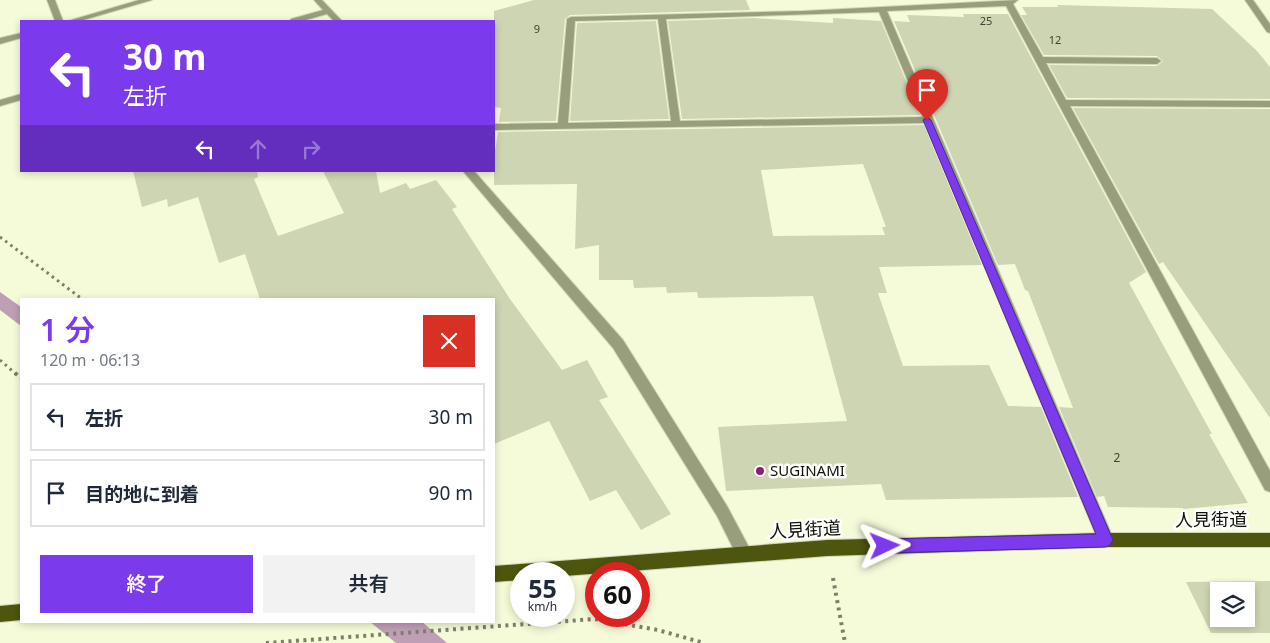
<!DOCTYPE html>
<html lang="ja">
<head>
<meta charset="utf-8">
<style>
  body { margin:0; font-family:"Noto Sans","Noto Sans JP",sans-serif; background:#f2f2f3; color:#1f2937; height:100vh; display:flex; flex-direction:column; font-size:19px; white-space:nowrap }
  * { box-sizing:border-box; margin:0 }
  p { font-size:16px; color:#747a83 }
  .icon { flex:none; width:28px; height:28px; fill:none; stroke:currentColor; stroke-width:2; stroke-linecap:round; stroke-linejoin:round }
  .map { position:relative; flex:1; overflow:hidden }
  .side { position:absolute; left:20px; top:298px; width:475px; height:325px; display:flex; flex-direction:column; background:#fff; border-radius:0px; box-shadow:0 2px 8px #0003 }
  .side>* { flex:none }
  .banner { position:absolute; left:20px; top:20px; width:475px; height:152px; border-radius:0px; box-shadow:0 2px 8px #0003; background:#7c3aed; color:#fff; overflow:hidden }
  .buttons { position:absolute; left:1210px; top:582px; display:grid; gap:10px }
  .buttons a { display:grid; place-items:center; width:45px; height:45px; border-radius:0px; background:#fff; box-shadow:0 2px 8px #0003; font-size:25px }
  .speed { position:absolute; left:510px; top:562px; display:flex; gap:10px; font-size:25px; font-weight:700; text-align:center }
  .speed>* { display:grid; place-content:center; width:65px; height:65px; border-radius:50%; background:#fff; box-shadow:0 2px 8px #0003; line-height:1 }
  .speed small { font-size:12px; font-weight:400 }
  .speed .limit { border:8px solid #d22; background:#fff; color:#111 }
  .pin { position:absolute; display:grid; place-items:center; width:42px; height:42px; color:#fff; margin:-51px -21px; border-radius:50% 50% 50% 0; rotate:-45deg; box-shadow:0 0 5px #0007 }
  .pin .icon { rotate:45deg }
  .me { position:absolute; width:55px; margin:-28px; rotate:88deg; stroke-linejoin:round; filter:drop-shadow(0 0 4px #0008) }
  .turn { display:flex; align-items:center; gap:18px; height:105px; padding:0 20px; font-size:22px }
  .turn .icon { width:65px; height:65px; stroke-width:2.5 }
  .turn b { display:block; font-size:35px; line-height:42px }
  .lanes { display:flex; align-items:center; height:48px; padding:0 20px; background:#0003; justify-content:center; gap:25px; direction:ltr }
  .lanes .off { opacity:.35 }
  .round { display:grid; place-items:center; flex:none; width:52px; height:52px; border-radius:0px; background:#f2f2f3 }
  .headline { display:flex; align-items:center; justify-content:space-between; height:85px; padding:0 20px }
  h1 { font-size:30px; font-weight:600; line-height:38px; color:#7c3aed }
  .cta { display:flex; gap:10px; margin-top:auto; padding:10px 20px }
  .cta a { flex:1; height:58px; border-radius:0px; background:#7c3aed; color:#fff; font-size:20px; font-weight:600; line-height:58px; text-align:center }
  .cta a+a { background:#f2f2f3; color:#1f2937 }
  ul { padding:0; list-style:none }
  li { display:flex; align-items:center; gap:15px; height:68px; margin:0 10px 8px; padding:0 10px; border:2px solid #e0e1e3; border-radius:0px }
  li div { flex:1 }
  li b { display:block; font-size:19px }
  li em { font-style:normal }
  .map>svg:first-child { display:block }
  .water { fill:#be9fb6 }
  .building { fill:#ced5b2; fill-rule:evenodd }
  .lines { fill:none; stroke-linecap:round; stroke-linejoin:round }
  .minor-casing { stroke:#d1d6b7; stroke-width:2 }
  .major-casing { stroke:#d1d6b7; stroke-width:2 }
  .path-far1 { stroke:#7c8069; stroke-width:3; stroke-dasharray:2.5 4; stroke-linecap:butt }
  .path { stroke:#7c8069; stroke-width:4; stroke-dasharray:3 4.5; stroke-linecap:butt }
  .minor { fill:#989e7c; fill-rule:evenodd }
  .major { fill:#4e550d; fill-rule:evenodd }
  .route { fill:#7c3aed; stroke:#51269a }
  .poi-dot { fill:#8e1b7c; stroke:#fff; stroke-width:2 }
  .labels { text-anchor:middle; stroke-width:5; stroke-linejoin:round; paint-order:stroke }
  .far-number-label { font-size:11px; fill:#404432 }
  .number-label { font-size:12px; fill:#404432 }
  .poi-label { font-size:15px; fill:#111307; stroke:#fff; text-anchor:start }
  .near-street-label { font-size:18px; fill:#111307; stroke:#fff }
</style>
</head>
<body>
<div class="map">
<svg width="1270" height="643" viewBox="0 0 1270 643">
  <rect width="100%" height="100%" fill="#f5fbd9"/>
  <!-- water -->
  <g class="water">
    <polygon points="0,292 21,307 21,326 0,310"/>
    <polygon points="369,621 421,621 447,643 396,643"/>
  </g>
  <!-- building -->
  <g class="building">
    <polygon points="534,0 746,0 750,10 570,15 565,19 556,121 499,122 501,108 494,107 494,11"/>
    <polygon points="1057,5 1212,9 1257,51 1270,67 1270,99 1067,98 1049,65 1157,66 1163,61 1157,56 1044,55 1021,15 1027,15 1022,7 1058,7"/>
    <polygon points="963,14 1008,14 1146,272 1129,283 1212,434 1209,434 1248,503 1183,509 1183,508 1108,507 1104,496 1097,497 1059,407 1073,408 1028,291 1025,290 1015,264 998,265 894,21 910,22 907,15 964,17"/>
    <polygon points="754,18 833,23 833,18 881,21 920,115 682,119 668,21"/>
    <polygon points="656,21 669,119 570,121 577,23"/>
    <polygon points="1073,108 1270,109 1270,418 1163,262 1159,264"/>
    <path d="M924,125L982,265L879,267L887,293H878L903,366L989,365L1008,406L1041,407L1078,497L886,500L881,484L726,491L718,427L847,421L813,296L698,298L697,292L667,293L666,287L634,288L633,280H599V245L575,249L577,184L494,185V158L498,132ZM863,164L886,227H882L885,235L773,236L761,170Z"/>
    <polygon points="133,171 257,171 258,177 254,179 278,236 344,213 323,171 376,171 380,193 406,183 410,189 436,180 457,207 452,209 510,299 562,370 587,360 608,397 599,400 671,514 641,530 616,490 590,501 549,421 494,444 494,299 260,299 245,254 219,263 198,197 168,207 167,199 142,207"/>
    <path d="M1270,581V633H1211L1186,582ZM1219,591H1246V619H1219Z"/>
  </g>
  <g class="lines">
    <!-- minor casing -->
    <g class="minor-casing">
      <g id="minor">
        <polygon points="47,0 55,0 63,21 55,21"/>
        <polygon points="139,0 152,0 80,21 68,21"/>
        <polygon points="314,0 322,0 342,21 334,21 327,14 302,21 290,21 291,19 323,10"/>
        <path d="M1018,0L1013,4L1043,57L1157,58L1161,61L1157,64L1046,63L1066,100L1270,101V107L1070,106L1270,471V492L1265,490L1006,6L887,11L1114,540L1111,545L1106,547L1101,545L1098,540L925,123L494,130V124L558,123L567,19L571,17L803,11ZM879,12L923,117L680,121L666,19ZM658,19L671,121L568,123L575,21Z"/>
        <polygon points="1245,0 1253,0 1270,24 1270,33 1267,32"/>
        <polygon points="21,33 21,38 0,44 0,38"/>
        <polygon points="21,94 21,100 0,106 0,100"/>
        <polygon points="463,171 474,171 623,340 727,506 752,553 750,558 744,561 738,558 717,516 613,348"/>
      </g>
    </g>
    <!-- major casing -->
    <g class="major-casing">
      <g id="major">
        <polygon points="1106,533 1270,533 1270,547 1106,547 827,556 564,576 564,574 521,574 521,580 494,582 494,566 827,540"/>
        <polygon points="21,604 21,620 0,622 0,606"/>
      </g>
    </g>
    <!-- path-far1 -->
    <g class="path-far1">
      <polyline points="0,237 82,299"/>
      <polyline points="0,360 17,375"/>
    </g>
    <!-- path -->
    <g class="path">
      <polyline points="15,373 21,378"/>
      <polyline points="833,578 845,643"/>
      <polyline points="266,643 595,619 658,630 704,643"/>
    </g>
    <!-- minor -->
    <use href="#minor" class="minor"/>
    <!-- major -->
    <use href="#major" class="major"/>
  </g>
  <!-- route -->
  <polygon class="route" points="927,117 931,120 1113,540 1110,545 1106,547 885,553 880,551 878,546 880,541 885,539 1096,534 923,120"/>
  <!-- markers -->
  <circle class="poi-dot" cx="760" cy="471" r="5"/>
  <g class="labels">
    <!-- far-number labels -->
    <g class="far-number-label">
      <text x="986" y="25">25</text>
      <text x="537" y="33">9</text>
      <text x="1055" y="44">12</text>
    </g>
    <!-- number labels -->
    <g class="number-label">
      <text x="1117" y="462">2</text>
    </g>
    <!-- poi labels -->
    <g class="poi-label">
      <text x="770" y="476">SUGINAMI</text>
    </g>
    <!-- near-street labels -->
    <g class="near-street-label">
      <text x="1211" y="526">人見街道</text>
      <text transform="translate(805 530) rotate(-3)" y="6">人見街道</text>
    </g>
  </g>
</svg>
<div class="buttons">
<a><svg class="icon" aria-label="layers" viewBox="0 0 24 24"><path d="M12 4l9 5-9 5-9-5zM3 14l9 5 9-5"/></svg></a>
</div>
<div class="speed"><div>55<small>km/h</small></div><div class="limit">60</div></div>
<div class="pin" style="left:927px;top:120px;background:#d93025"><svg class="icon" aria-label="arrive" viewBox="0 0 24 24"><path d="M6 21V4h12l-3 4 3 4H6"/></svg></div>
<svg class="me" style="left:885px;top:546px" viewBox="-20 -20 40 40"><path d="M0-17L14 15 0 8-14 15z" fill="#7c3aed" stroke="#fff" stroke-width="4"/></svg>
<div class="banner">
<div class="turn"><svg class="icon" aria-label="left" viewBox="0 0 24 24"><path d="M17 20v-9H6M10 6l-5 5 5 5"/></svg><div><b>30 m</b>左折</div></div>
<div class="lanes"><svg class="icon" aria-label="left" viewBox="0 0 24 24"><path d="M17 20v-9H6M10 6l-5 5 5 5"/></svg><svg class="icon off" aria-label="ahead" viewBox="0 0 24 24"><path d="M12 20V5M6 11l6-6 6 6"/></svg><svg class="icon off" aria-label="right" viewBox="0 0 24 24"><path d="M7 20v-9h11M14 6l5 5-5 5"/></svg></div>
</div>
<section class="side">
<div class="headline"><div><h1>1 分</h1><p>120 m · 06:13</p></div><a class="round" style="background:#d93025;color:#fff"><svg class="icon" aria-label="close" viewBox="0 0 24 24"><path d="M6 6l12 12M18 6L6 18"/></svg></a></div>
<ul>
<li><svg class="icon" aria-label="left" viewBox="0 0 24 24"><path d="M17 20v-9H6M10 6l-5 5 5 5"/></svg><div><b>左折</b></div><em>30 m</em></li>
<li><svg class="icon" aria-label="arrive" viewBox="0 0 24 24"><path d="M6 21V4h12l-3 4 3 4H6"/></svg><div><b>目的地に到着</b></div><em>90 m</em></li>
</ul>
<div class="cta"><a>終了</a><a>共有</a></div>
</section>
</div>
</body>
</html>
